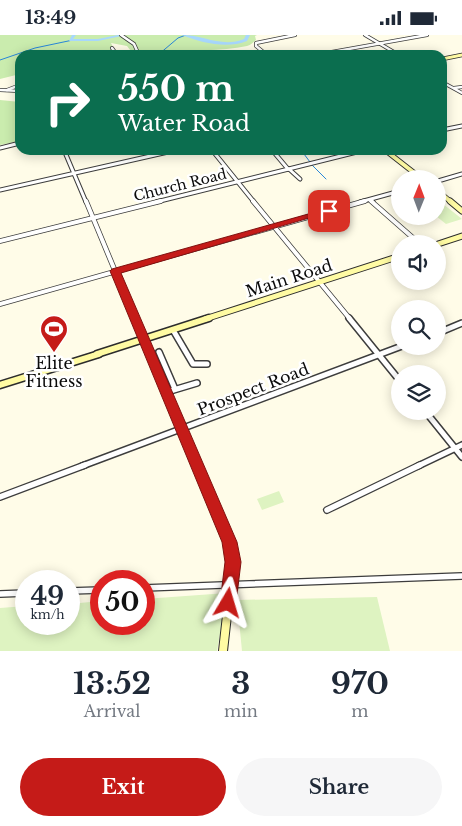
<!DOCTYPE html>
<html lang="en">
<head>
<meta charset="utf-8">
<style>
  body { margin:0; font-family:"Libre Baskerville",serif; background:#f6f6f7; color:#1f2937; height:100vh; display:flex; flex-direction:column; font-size:19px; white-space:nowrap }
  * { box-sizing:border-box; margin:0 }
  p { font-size:16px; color:#747a83 }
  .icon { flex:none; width:28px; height:28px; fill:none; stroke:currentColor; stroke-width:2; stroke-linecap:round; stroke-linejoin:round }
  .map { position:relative; height:616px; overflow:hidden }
  .panel { display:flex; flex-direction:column; background:#fff; flex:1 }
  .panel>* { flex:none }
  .top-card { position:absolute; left:15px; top:15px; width:432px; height:105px; border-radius:15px; box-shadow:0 2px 12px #0003; background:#0b6e4f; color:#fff; overflow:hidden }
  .needle { width:32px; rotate:1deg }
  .buttons { position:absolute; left:391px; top:135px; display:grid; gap:10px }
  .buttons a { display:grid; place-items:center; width:55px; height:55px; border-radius:50%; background:#fff; box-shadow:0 2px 12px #0003; font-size:25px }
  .speed { position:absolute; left:15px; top:535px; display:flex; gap:10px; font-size:25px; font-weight:700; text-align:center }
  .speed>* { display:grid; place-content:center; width:65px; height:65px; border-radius:50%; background:#fff; box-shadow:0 2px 12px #0003; line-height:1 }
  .speed small { font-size:12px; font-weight:400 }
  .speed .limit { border:8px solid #d22; background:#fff; color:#111 }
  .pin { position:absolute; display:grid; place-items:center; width:42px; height:42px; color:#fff; margin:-21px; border-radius:10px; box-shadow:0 2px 8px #0006 }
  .me { position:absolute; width:55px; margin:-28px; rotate:7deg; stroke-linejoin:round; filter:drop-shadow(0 0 4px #0008) }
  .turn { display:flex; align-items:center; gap:18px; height:105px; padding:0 20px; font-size:22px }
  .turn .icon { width:65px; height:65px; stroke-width:2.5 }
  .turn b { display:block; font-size:35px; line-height:42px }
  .eta { display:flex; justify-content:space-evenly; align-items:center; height:85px; text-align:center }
  .eta b { font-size:30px; font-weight:700; line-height:35px }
  .cta { display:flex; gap:10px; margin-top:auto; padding:10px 20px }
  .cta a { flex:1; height:58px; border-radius:30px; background:#c51b18; color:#fff; font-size:20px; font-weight:700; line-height:58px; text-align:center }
  .cta a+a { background:#f6f6f7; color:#1f2937 }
  .status { display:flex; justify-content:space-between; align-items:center; height:35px; padding:0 25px; background:#fff; direction:ltr }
  .status svg { height:14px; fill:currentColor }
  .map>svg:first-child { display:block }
  .green { fill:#caecae }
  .pitch { fill:#def3c1 }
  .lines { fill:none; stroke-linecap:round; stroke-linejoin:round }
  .stream { stroke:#2887d9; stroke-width:1 }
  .river { fill:#a7d7fc; fill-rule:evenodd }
  .minor-far4-casing { stroke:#3d3d3d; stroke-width:4 }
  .minor-far3-casing { stroke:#3d3d3d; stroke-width:5 }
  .minor-far2-casing { stroke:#3d3d3d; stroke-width:5.5 }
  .minor-far1-casing { stroke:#3d3d3d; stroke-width:8 }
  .minor-casing { stroke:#3d3d3d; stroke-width:8 }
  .secondary-far4-casing { stroke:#2c2c2c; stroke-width:4.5 }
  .secondary-far3-casing { stroke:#2c2c2c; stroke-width:5.5 }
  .secondary-far2-casing { stroke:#2c2c2c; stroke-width:7 }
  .secondary-far1-casing { stroke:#2c2c2c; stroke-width:9 }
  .secondary-casing { stroke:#2c2c2c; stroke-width:10 }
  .minor-far4 { stroke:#fff; stroke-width:2.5 }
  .minor-far3 { stroke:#fff; stroke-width:3 }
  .minor-far2 { stroke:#fff; stroke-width:4 }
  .minor-far1 { stroke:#fff; stroke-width:5 }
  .minor { stroke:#fff; stroke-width:5.5 }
  .secondary-far4 { stroke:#fffba3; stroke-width:3 }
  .secondary-far3 { stroke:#fffba3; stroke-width:4 }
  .secondary-far2 { stroke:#fffba3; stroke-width:5 }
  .secondary-far1 { stroke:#fffba3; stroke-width:6 }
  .secondary { stroke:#fffba3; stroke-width:8 }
  .route { fill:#c51b18; stroke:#801210 }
  .labels { text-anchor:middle; stroke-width:5; stroke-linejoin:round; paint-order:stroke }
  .far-street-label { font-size:14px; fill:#0a0a0a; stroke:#fff }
  .street-label { font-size:16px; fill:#0a0a0a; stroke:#fff }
  .poi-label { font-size:16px; fill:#0a0a0a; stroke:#fff }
</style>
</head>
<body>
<div class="status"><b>13:49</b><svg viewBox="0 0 49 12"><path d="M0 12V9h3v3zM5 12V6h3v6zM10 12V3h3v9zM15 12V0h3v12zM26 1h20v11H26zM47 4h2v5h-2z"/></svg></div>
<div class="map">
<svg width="462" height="616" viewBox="0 0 462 616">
  <rect width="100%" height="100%" fill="#fffce8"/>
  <!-- green -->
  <g class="green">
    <path d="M0,0H257L255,1L256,5C253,7 251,10 247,11C221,17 189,14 164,18L165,20H134L127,11L111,8L117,20H20V39L0,44Z"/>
    <polygon points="0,65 20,67 20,106 0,110"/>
  </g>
  <!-- pitch -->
  <g class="pitch">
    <polygon points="438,165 462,184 446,189 436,181"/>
    <polygon points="279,456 284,467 262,475 257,464"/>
    <polygon points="227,558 217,616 0,616 0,573 26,571 26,589 69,589 69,569 101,566 101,589 144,589 144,564"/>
    <polygon points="377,562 390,616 242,616 237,565"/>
  </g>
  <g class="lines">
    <!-- stream -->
    <g class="stream">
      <polyline points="158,20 178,3 186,0"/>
      <polyline points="0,25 35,13 73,5"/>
      <polyline points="301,115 310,127"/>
      <polyline points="312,130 326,144"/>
    </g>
    <!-- river -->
    <g class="river">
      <polygon points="72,0 76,0 73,4 98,4 118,0 126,0 98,6 69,6"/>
      <path d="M182,0C204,0 222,13 244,4L246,0H250L247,6C227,14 202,8 182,0Z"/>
    </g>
    <!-- minor-far4 casing -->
    <g class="minor-far4-casing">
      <g id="minor-far4">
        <polyline points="121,0 134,9 139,20"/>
        <polyline points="365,0 399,20"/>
        <polyline points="112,13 117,20"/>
        <polyline points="187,17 190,20"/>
        <polyline points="267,20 256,11 256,8 295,0"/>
        <polyline points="315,20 427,0"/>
        <polyline points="442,47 462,58"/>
        <polyline points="454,53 462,52"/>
        <polyline points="0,55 20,56"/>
        <polyline points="7,55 20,50"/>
      </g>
    </g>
    <!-- minor-far3 casing -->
    <g class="minor-far3-casing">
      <g id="minor-far3">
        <polyline points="442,95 462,91"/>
        <polyline points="0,113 20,108"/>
        <polyline points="64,115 86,167"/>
        <polyline points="212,115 254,167"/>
        <polyline points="272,115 288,134"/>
        <polyline points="289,134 300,144"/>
        <polyline points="438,146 462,139"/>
        <polyline points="0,155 177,115"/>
        <polyline points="370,165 373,167"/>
        <polyline points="156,167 365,115"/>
        <polyline points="360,167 400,156"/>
      </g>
    </g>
    <!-- minor-far2 casing -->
    <g class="minor-far2-casing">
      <g id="minor-far2">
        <polyline points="86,166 135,284"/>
        <polyline points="253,166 350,284"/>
        <polyline points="371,166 420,209"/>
        <polyline points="0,206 161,166"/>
        <polyline points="0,269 365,166"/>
      </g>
    </g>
    <!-- minor-far1 casing -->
    <g class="minor-far1-casing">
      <g id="minor-far1">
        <polyline points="135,283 143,302"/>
        <polyline points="349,283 400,346"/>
        <polyline points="173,295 193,329 207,329"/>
        <polyline points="438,298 462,288"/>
        <polyline points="159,317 175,354"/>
        <polyline points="167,357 197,348"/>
        <polyline points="425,376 462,422"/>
        <polyline points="82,431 402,311"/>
        <polyline points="418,431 462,410"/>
      </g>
    </g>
    <!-- minor casing -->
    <g class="minor-casing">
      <g id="minor">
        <polyline points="0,462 85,430"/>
        <polyline points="327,475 420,430"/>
        <polyline points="144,553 462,541"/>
        <polyline points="69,556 101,555"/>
        <polyline points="0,559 26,558"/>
      </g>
    </g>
    <!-- secondary-far4 casing -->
    <g class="secondary-far4-casing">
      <polyline id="secondary-far4" points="442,24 462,20"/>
    </g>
    <!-- secondary-far3 casing -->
    <g class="secondary-far3-casing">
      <g id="secondary-far3">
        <polyline points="385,115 422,144"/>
        <polyline points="438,156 451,167"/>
      </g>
    </g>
    <!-- secondary-far2 casing -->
    <g class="secondary-far2-casing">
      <g id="secondary-far2">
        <polyline points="450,166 462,176"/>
        <polyline points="438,209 462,201"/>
        <polyline points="205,284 400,221"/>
      </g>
    </g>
    <!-- secondary-far1 casing -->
    <g class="secondary-far1-casing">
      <g id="secondary-far1">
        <polyline points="143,302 197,431"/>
        <polyline points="97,319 209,283"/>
        <polyline points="0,350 99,319"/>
      </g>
    </g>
    <!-- secondary casing -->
    <g class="secondary-casing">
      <polyline id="secondary" points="197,430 232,515 233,527 223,616"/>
    </g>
    <!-- minor-far4 -->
    <use href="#minor-far4" class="minor-far4"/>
    <!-- minor-far3 -->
    <use href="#minor-far3" class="minor-far3"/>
    <!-- minor-far2 -->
    <use href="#minor-far2" class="minor-far2"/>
    <!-- minor-far1 -->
    <use href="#minor-far1" class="minor-far1"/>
    <!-- minor -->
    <use href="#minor" class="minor"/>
    <!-- secondary-far4 -->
    <use href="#secondary-far4" class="secondary-far4"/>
    <!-- secondary-far3 -->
    <use href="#secondary-far3" class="secondary-far3"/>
    <!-- secondary-far2 -->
    <use href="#secondary-far2" class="secondary-far2"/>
    <!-- secondary-far1 -->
    <use href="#secondary-far1" class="secondary-far1"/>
    <!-- secondary -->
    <use href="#secondary" class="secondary"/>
  </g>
  <!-- route -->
  <polygon class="route" points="326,174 333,176 121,238 237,507 241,527 236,568 234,573 228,576 222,573 220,568 225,527 222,507 110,236 112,234"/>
  <!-- icons -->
  <defs>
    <g id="stadium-pin" transform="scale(1.4375)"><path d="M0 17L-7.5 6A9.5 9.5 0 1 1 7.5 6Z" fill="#c51b18" stroke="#fff"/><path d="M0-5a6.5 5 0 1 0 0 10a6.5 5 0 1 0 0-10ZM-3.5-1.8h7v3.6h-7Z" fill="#fff"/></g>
  </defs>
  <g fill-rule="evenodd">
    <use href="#stadium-pin" x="54" y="294"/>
  </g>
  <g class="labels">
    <!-- far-street labels -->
    <g class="far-street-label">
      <text transform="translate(180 150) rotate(-14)" y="5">Church Road</text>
    </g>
    <!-- street labels -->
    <g class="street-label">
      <text transform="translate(289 243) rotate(-18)" y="6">Main Road</text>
      <text transform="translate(253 354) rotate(-21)" y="6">Prospect Road</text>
    </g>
    <!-- poi labels -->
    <g class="poi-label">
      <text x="54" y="334">Elite<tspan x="54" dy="18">Fitness</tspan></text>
    </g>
  </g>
</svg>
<div class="buttons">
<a><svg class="needle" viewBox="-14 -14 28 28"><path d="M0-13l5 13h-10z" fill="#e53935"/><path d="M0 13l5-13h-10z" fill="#747a83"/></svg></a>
<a><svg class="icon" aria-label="sound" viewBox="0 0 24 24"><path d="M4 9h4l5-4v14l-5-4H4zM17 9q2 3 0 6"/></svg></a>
<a><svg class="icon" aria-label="search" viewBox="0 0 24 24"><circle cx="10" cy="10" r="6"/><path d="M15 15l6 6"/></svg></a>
<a><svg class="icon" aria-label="layers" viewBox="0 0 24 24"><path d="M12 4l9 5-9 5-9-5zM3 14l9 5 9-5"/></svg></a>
</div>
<div class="speed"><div>49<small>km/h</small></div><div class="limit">50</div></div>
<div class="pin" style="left:329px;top:176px;background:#d93025"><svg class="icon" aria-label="arrive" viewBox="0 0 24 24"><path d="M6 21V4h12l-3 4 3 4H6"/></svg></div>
<svg class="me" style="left:228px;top:568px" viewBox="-20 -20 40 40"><path d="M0-17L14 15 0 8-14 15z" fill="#c51b18" stroke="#fff" stroke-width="4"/></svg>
<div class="top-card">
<div class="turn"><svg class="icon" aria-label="right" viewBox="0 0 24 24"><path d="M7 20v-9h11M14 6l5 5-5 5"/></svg><div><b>550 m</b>Water Road</div></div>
</div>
</div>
<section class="panel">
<div class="eta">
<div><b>13:52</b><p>Arrival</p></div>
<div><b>3</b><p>min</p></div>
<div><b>970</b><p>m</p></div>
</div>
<div class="cta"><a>Exit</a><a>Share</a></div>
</section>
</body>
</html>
